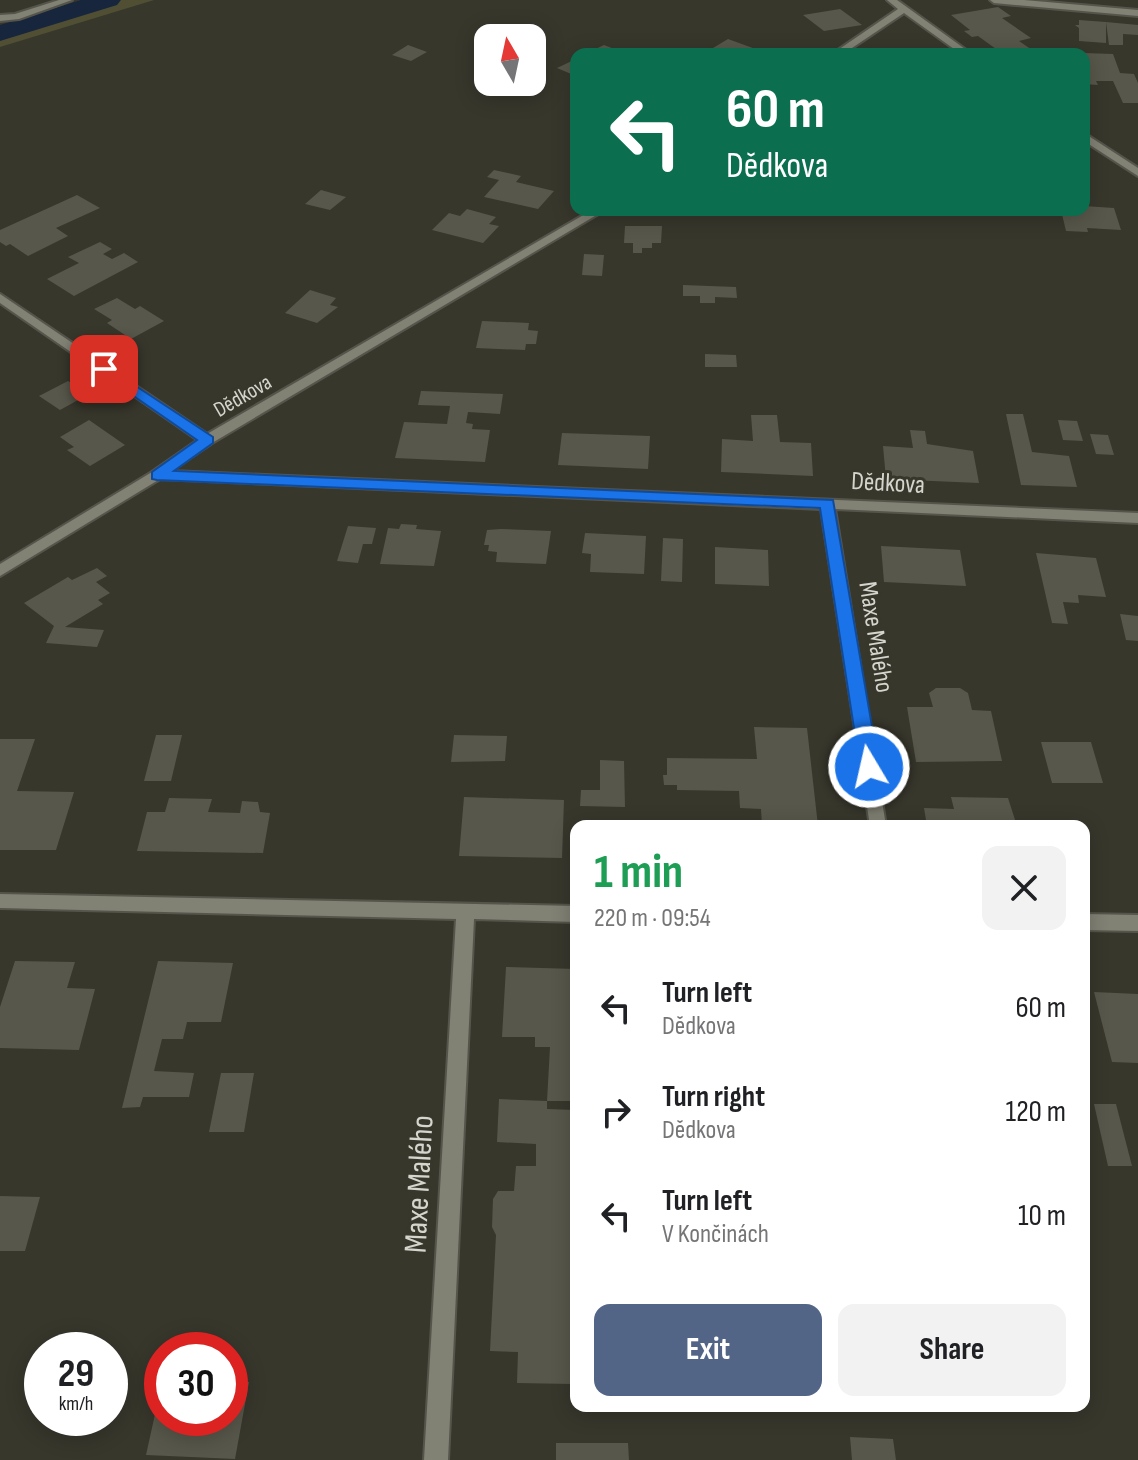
<!DOCTYPE html>
<html lang="en">
<head>
<meta charset="utf-8">
<style>
  body { margin:0; font-family:"Sofia Sans Condensed",sans-serif; background:#f2f2f2; color:#202124; height:100vh; display:flex; flex-direction:column; font-size:30px; white-space:nowrap }
  * { box-sizing:border-box; margin:0 }
  p { font-size:26px; color:#757577 }
  .icon { flex:none; width:44px; height:44px; fill:none; stroke:currentColor; stroke-width:2; stroke-linecap:round; stroke-linejoin:round }
  .map { position:relative; flex:1; overflow:hidden }
  .side { position:absolute; left:570px; top:820px; width:520px; height:592px; display:flex; flex-direction:column; background:#fff; border-radius:16px; box-shadow:0 4px 20px #0003 }
  .side>* { flex:none }
  .top-card { position:absolute; left:570px; top:48px; width:520px; height:168px; border-radius:16px; box-shadow:0 4px 20px #0003; background:#0b6e4f; color:#fff; overflow:hidden }
  .needle { width:52px; rotate:351deg }
  .fabs { position:absolute; left:474px; top:24px; display:grid; gap:16px }
  .fabs a { display:grid; place-items:center; width:72px; height:72px; border-radius:16px; background:#fff; box-shadow:0 4px 20px #0003; font-size:40px }
  .speed { position:absolute; left:24px; top:1332px; display:flex; gap:16px; font-size:40px; font-weight:700; text-align:center }
  .speed>* { display:grid; place-content:center; width:104px; height:104px; border-radius:50%; background:#fff; box-shadow:0 4px 20px #0003; line-height:1 }
  .speed small { font-size:20px; font-weight:400 }
  .speed .limit { border:12px solid #d22; background:#fff; color:#111 }
  .pin { position:absolute; display:grid; place-items:center; width:68px; height:68px; color:#fff; margin:-34px; border-radius:16px; box-shadow:0 4px 12px #0006 }
  .me { position:absolute; width:88px; margin:-44px; rotate:351deg; stroke-linejoin:round; filter:drop-shadow(0 0 6px #0008) }
  .turn { display:flex; align-items:center; gap:28px; height:168px; padding:0 24px; font-size:36px }
  .turn .icon { width:104px; height:104px; stroke-width:2.5 }
  .turn b { display:block; font-size:56px; line-height:68px }
  .round { display:grid; place-items:center; flex:none; width:84px; height:84px; border-radius:16px; background:#f2f2f2 }
  .overview { display:flex; align-items:center; justify-content:space-between; height:136px; padding:0 24px }
  h1 { font-size:48px; font-weight:700; line-height:60px; color:#1e9e55 }
  .action { display:flex; gap:16px; margin-top:auto; padding:16px 24px }
  .action a { flex:1; height:92px; border-radius:16px; background:#526586; color:#fff; font-size:32px; font-weight:700; line-height:92px; text-align:center }
  .action a+a { background:#f2f2f2; color:#202124 }
  ul { padding:0; list-style:none }
  li { display:flex; align-items:center; gap:24px; height:104px; padding:0 24px }
  li div { flex:1 }
  li b { display:block; font-size:30px }
  li em { font-style:normal }
  .map>svg:first-child { display:block }
  .green { fill:#504f34 }
  .lines { fill:none; stroke-linecap:round; stroke-linejoin:round }
  .canal { fill:#17253d; fill-rule:evenodd }
  .building { fill:#58574b }
  .street-casing { stroke:#56554c; stroke-width:4 }
  .street { fill:#818174; fill-rule:evenodd }
  .route { fill:#1a73e8; stroke:#114b97; stroke-width:2 }
  .labels { text-anchor:middle; stroke-width:6; stroke-linejoin:round; paint-order:stroke }
  .far-street-label { font-size:22px; fill:#d5d5ce; stroke:#38372c }
  .street-label { font-size:26px; fill:#d5d5ce; stroke:#38372c }
  .near-street-label { font-size:32px; fill:#d5d5ce; stroke:#38372c }
</style>
</head>
<body>
<div class="map">
<svg width="1138" height="1460" viewBox="0 0 1138 1460">
  <rect width="100%" height="100%" fill="#38372c"/>
  <!-- green -->
  <polygon class="green" points="84,0 154,0 0,47 0,26"/>
  <g class="lines">
    <!-- canal -->
    <polygon class="canal" points="81,0 121,0 117,5 0,41 0,25"/>
  </g>
  <!-- building -->
  <g class="building">
    <polygon points="998,7 1011,16 1002,18 1031,38 1019,41 1038,54 1003,54 978,36 972,37 964,31 970,30 951,15"/>
    <polygon points="840,9 862,25 824,31 803,15"/>
    <polygon points="1079,20 1106,22 1106,43 1079,41 1079,28 1075,25 1079,25"/>
    <polygon points="1106,22 1138,25 1138,35 1123,34 1123,45 1109,45"/>
    <polygon points="728,39 761,51 756,54 703,54"/>
    <polygon points="408,45 427,52 411,61 392,55"/>
    <polygon points="604,45 627,54 585,54"/>
    <polygon points="1084,53 1113,54 1120,73 1134,74 1138,83 1138,103 1123,103 1113,81 1096,81 1098,85 1084,84 1084,73 1087,73 1084,72"/>
    <polygon points="576,59 576,76 557,68"/>
    <polygon points="494,170 521,176 516,182 554,191 538,209 484,197 499,180 487,177"/>
    <polygon points="321,190 346,197 330,210 305,204"/>
    <polygon points="77,195 100,208 56,228 68,236 28,256 10,244 6,246 0,242 0,230"/>
    <polygon points="1084,206 1114,208 1121,230 1087,228 1088,232 1066,231 1061,210 1084,210"/>
    <polygon points="467,209 496,217 489,224 499,226 483,243 432,230 449,213 460,216"/>
    <polygon points="625,226 662,226 661,243 652,243 652,248 642,248 642,253 633,253 633,243 624,243"/>
    <polygon points="100,242 112,249 103,254 112,259 124,253 138,262 74,296 47,279 79,263 68,257"/>
    <polygon points="584,254 604,255 602,276 582,275"/>
    <polygon points="683,285 736,287 737,298 715,297 715,303 700,303 700,296 683,296"/>
    <polygon points="310,290 336,298 330,305 338,307 317,323 285,313"/>
    <polygon points="117,298 135,309 140,306 164,321 131,339 107,323 112,320 94,309"/>
    <polygon points="482,321 529,323 528,330 538,331 536,344 526,344 525,350 476,348"/>
    <polygon points="705,354 736,355 737,367 705,367"/>
    <polygon points="68,381 89,394 60,410 39,396"/>
    <polygon points="421,391 503,394 500,414 468,412 466,423 473,424 472,429 490,430 485,462 395,458 404,422 447,424 450,406 418,405"/>
    <polygon points="1006,414 1023,414 1032,452 1069,456 1077,487 1021,485"/>
    <polygon points="751,415 777,415 780,442 811,443 813,476 721,472 722,439 753,441"/>
    <polygon points="89,420 125,445 90,466 67,450 74,447 60,437"/>
    <polygon points="1058,420 1077,421 1083,441 1063,440"/>
    <polygon points="910,430 925,431 927,444 973,451 979,483 886,479 883,446 913,448"/>
    <polygon points="562,433 650,436 648,469 558,465"/>
    <polygon points="1090,434 1108,435 1114,455 1096,454"/>
    <polygon points="401,524 417,525 416,529 441,531 434,566 380,564 388,528 399,529"/>
    <polygon points="348,526 376,528 372,544 363,544 358,563 337,561"/>
    <polygon points="501,529 551,531 546,564 496,562 497,552 488,551 489,545 484,545 487,530"/>
    <polygon points="585,533 646,536 644,574 590,572 591,554 582,553"/>
    <polygon points="663,538 683,539 682,582 661,581"/>
    <polygon points="881,546 960,550 966,586 884,582"/>
    <polygon points="715,547 768,550 769,586 715,584"/>
    <polygon points="1036,553 1096,558 1106,597 1078,595 1079,603 1063,602 1068,624 1052,623"/>
    <polygon points="97,568 107,576 96,582 110,593 98,600 103,604 65,627 104,630 97,647 46,643 54,626 24,603 68,577 72,580"/>
    <polygon points="1120,614 1138,616 1138,641 1126,640"/>
    <polygon points="936,688 960,688 968,693 972,710 991,711 1002,761 916,762 907,707 933,707 929,693"/>
    <polygon points="754,727 807,728 818,826 762,826 761,809 740,808 739,791 677,790 677,785 664,785 663,775 667,775 667,758 757,759"/>
    <polygon points="156,735 182,735 171,781 144,781"/>
    <polygon points="454,735 507,736 505,761 451,762"/>
    <polygon points="0,739 35,739 17,791 74,792 56,850 0,850"/>
    <polygon points="1041,742 1091,742 1103,783 1052,783"/>
    <polygon points="600,760 624,761 625,807 580,806 581,790 600,790"/>
    <polygon points="464,797 564,800 562,858 459,856"/>
    <polygon points="951,797 1008,798 1017,826 927,826 924,808 954,809"/>
    <polygon points="169,798 212,799 208,812 240,813 242,801 258,802 260,812 270,813 263,853 137,851 147,812 165,812"/>
    <polygon points="15,961 75,962 67,988 95,989 79,1050 0,1048 0,1007"/>
    <polygon points="158,961 233,963 221,1022 187,1022 183,1039 162,1039 154,1071 194,1073 189,1097 143,1097 140,1107 122,1108"/>
    <polygon points="506,967 576,969 576,1101 547,1101 547,1109 576,1110 571,1384 517,1383 518,1352 490,1351 496,1235 492,1227 493,1199 498,1191 514,1191 516,1166 536,1166 536,1144 497,1142 499,1099 547,1101 550,1047 535,1047 535,1037 502,1037"/>
    <polygon points="1094,992 1138,994 1138,1063 1112,1062"/>
    <polygon points="221,1073 254,1073 244,1132 209,1132"/>
    <polygon points="1094,1104 1116,1104 1132,1166 1108,1166"/>
    <polygon points="0,1196 40,1197 25,1251 0,1251"/>
    <polygon points="230,1381 249,1382 235,1459 146,1455 161,1387 162,1418 230,1418"/>
    <polygon points="850,1437 893,1439 896,1460 852,1460"/>
    <polygon points="556,1443 628,1443 629,1460 556,1460"/>
  </g>
  <g class="lines">
    <!-- street casing -->
    <g class="street-casing">
      <g id="street">
        <polygon points="59,0 72,0 19,19 0,21 0,15 15,14"/>
        <polygon points="887,0 897,0 972,54 961,54 904,13 843,54 832,54 898,9"/>
        <polygon points="990,0 1024,0 1138,10 1138,16 994,3"/>
        <polygon points="1084,133 1138,168 1138,176 1084,141"/>
        <polygon points="592,210 605,210 212,443 171,471 1138,513 1138,523 835,509 886,826 870,826 821,509 160,479 0,576 0,564 152,472 198,440 0,303 0,294 207,434"/>
        <polygon points="0,894 576,906 576,922 474,919 448,1460 424,1460 456,919 0,908"/>
        <polygon points="1084,914 1138,915 1138,931 1084,930"/>
      </g>
    </g>
    <!-- street -->
    <use href="#street" class="street"/>
  </g>
  <!-- route -->
  <polygon class="route" points="104,365 213,437 213,443 174,471 833,500 879,767 869,775 860,767 820,508 157,480 152,479 152,472 197,440 99,372 96,369"/>
  <g class="labels">
    <!-- far-street labels -->
    <g class="far-street-label">
      <text transform="translate(242 395) rotate(-30)" y="8">Dědkova</text>
    </g>
    <!-- street labels -->
    <g class="street-label">
      <text transform="translate(888 482) rotate(3)" y="9">Dědkova</text>
      <text transform="translate(877 637) rotate(81)" y="9">Maxe Malého</text>
    </g>
    <!-- near-street labels -->
    <g class="near-street-label">
      <text transform="translate(418 1184) rotate(-87)" y="11">Maxe Malého</text>
    </g>
  </g>
</svg>
<div class="fabs">
<a><svg class="needle" viewBox="-14 -14 28 28"><path d="M0-13l5 13h-10z" fill="#e53935"/><path d="M0 13l5-13h-10z" fill="#757577"/></svg></a>
</div>
<div class="speed"><div>29<small>km/h</small></div><div class="limit">30</div></div>
<div class="pin" style="left:104px;top:369px;background:#d93025"><svg class="icon" aria-label="arrive" viewBox="0 0 24 24"><path d="M6 21V4h12l-3 4 3 4H6"/></svg></div>
<svg class="me" style="left:869px;top:767px" viewBox="-20 -20 40 40"><circle r="17" fill="#1a73e8" stroke="#fff" stroke-width="3"/><path d="M0-11L8 9 0 5-8 9z" fill="#fff"/></svg>
<div class="top-card">
<div class="turn"><svg class="icon" aria-label="left" viewBox="0 0 24 24"><path d="M17 20v-9H6M10 6l-5 5 5 5"/></svg><div><b>60 m</b>Dědkova</div></div>
</div>
<section class="side">
<div class="overview"><div><h1>1 min</h1><p>220 m · 09:54</p></div><a class="round"><svg class="icon" aria-label="close" viewBox="0 0 24 24"><path d="M6 6l12 12M18 6L6 18"/></svg></a></div>
<ul>
<li><svg class="icon" aria-label="left" viewBox="0 0 24 24"><path d="M17 20v-9H6M10 6l-5 5 5 5"/></svg><div><b>Turn left</b><p>Dědkova</p></div><em>60 m</em></li>
<li><svg class="icon" aria-label="right" viewBox="0 0 24 24"><path d="M7 20v-9h11M14 6l5 5-5 5"/></svg><div><b>Turn right</b><p>Dědkova</p></div><em>120 m</em></li>
<li><svg class="icon" aria-label="left" viewBox="0 0 24 24"><path d="M17 20v-9H6M10 6l-5 5 5 5"/></svg><div><b>Turn left</b><p>V Končinách</p></div><em>10 m</em></li>
</ul>
<div class="action"><a>Exit</a><a>Share</a></div>
</section>
</div>
</body>
</html>
